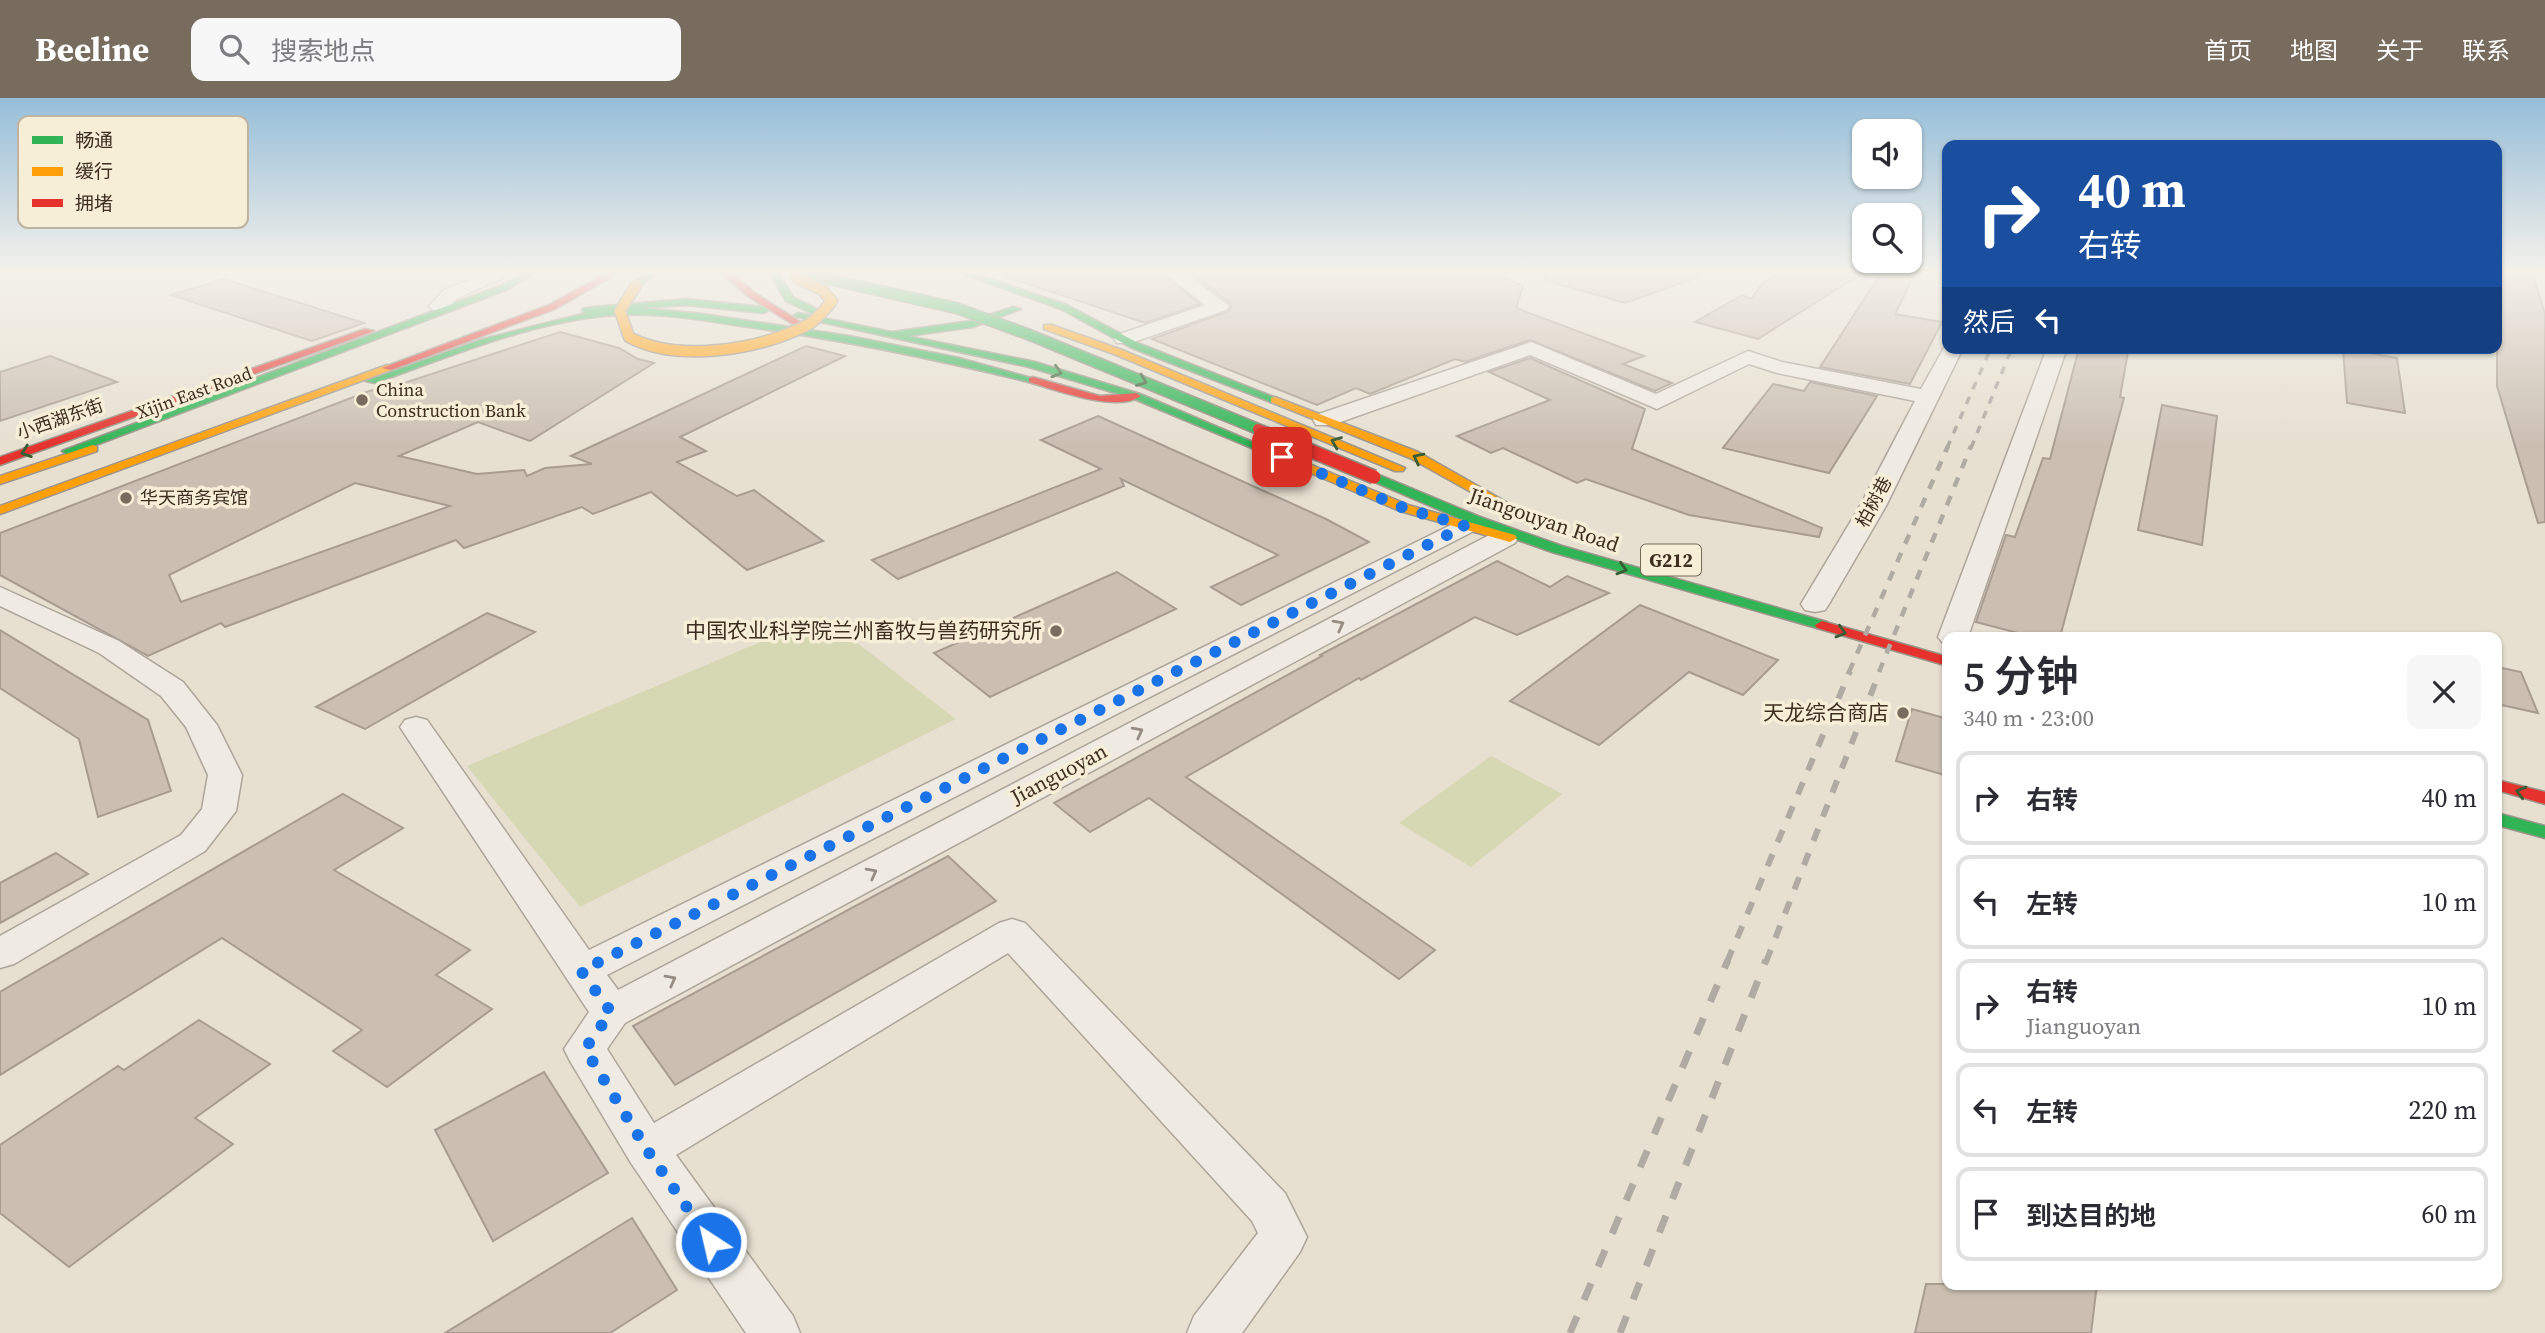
<!DOCTYPE html>
<html lang="zh">
<head>
<meta charset="utf-8">
<style>
  body { margin:0; font-family:"Source Serif 4","Noto Sans SC",serif; background:#f7f7f7; color:#2b2b33; height:100vh; display:flex; flex-direction:column; font-size:26px; white-space:nowrap }
  * { box-sizing:border-box; margin:0 }
  p { font-size:23px; color:#7c7c81 }
  .icon { flex:none; width:38px; height:38px; fill:none; stroke:currentColor; stroke-width:2; stroke-linecap:round; stroke-linejoin:round }
  .map { position:relative; flex:1; overflow:hidden }
  .sheet { position:absolute; left:1942px; top:534px; width:560px; height:658px; display:flex; flex-direction:column; background:#fff; border-radius:14px; box-shadow:0 2px 5px #0004 }
  .sheet>* { flex:none }
  .banner { position:absolute; left:1942px; top:42px; width:560px; height:214px; border-radius:14px; box-shadow:0 2px 5px #0004; background:#1a4fa0; color:#fff; overflow:hidden }
  .buttons { position:absolute; left:1852px; top:21px; display:grid; gap:14px }
  .buttons a { display:grid; place-items:center; width:70px; height:70px; border-radius:14px; background:#fff; box-shadow:0 2px 5px #0004; font-size:35px }
  .pin { position:absolute; display:grid; place-items:center; width:60px; height:60px; color:#fff; margin:-30px; border-radius:14px; box-shadow:0 4px 10px #0006 }
  .me { position:absolute; width:77px; margin:-38px; rotate:325deg; stroke-linejoin:round; filter:drop-shadow(0 0 5px #0008) }
  .turn { display:flex; align-items:center; gap:24px; height:147px; padding:0 21px; font-size:32px }
  .turn .icon { width:91px; height:91px; stroke-width:2.5 }
  .turn b { display:block; font-size:49px; line-height:60px }
  .then { display:flex; align-items:center; height:66px; padding:0 21px; background:#0003; gap:14px; font-size:26px }
  .round { display:grid; place-items:center; flex:none; width:74px; height:74px; border-radius:14px; background:#f7f7f7 }
  .overview { display:flex; align-items:center; justify-content:space-between; height:119px; padding:0 21px }
  h1 { font-size:42px; font-weight:600; line-height:52px }
  ul { padding:0; list-style:none }
  li { display:flex; align-items:center; gap:21px; height:94px; margin:0 14px 10px; padding:0 7px; border:4px solid #e1e1e2; border-radius:14px }
  li div { flex:1 }
  li b { display:block; font-size:26px }
  li em { font-style:normal }
  header { display:flex; align-items:center; gap:42px; box-sizing:border-box; height:98px; padding:0 35px; background:#786c5e; color:#fff }
  header strong { font-size:33px }
  nav { display:flex; gap:38px; margin-inline-start:auto; font-size:24px }
  .search { width:490px; height:63px; background:#f7f7f7; display:flex; align-items:center; gap:18px; box-sizing:border-box; padding:0 24px; border-radius:14px; color:#7c7c81; font-size:26px }
  .map>svg:first-child { display:block }
  .green { fill:#d6d7b3 }
  .building { fill:#cbbfb2; stroke:#a89c90; stroke-width:2; fill-rule:evenodd }
  .lines { fill:none; stroke-linecap:round; stroke-linejoin:round }
  .street-casing { stroke:#ada599; stroke-width:3 }
  .fast-casing { stroke:#9c958a; stroke-width:3 }
  .slow-casing { stroke:#9c958a; stroke-width:3 }
  .jam-casing { stroke:#9c958a; stroke-width:3 }
  .street { fill:#efebe3; fill-rule:evenodd }
  .fast { fill:#30b455; fill-rule:evenodd }
  .slow { fill:#ff9f0a; fill-rule:evenodd }
  .jam { fill:#e5322d; fill-rule:evenodd }
  .rail-far3 { stroke:#afaaa2; stroke-width:3.5; stroke-dasharray:8 8; stroke-linecap:butt }
  .rail-far2 { stroke:#afaaa2; stroke-width:4.5; stroke-dasharray:10 10; stroke-linecap:butt }
  .rail-far1 { stroke:#afaaa2; stroke-width:6; stroke-dasharray:13 13; stroke-linecap:butt }
  .rail { stroke:#afaaa2; stroke-width:7; stroke-dasharray:18 18; stroke-linecap:butt }
  .fast-bridge-casing { stroke:#928b80; stroke-width:13; stroke-linecap:butt }
  .slow-bridge-casing { stroke:#928b80; stroke-width:13; stroke-linecap:butt }
  .jam-bridge-far1-casing { stroke:#928b80; stroke-width:13; stroke-linecap:butt }
  .jam-bridge-casing { stroke:#928b80; stroke-width:16; stroke-linecap:butt }
  .fast-bridge { stroke:#30b455; stroke-width:10 }
  .slow-bridge { stroke:#ff9f0a; stroke-width:10 }
  .jam-bridge-far1 { stroke:#e5322d; stroke-width:10 }
  .jam-bridge { stroke:#e5322d; stroke-width:13 }
  .oneway { stroke:#385d33 }
  .oneway2 { stroke:#968c82 }
  .route { stroke:#1a73e8; stroke-width:12; stroke-dasharray:0 21.6 }
  .poi-dot { fill:#786c5e; stroke:#f7eed8; stroke-width:2.5 }
  .labels { text-anchor:middle; stroke-width:7; stroke-linejoin:round; paint-order:stroke }
  .far-poi-label { font-size:18px; fill:#3d2e20; stroke:#f7eed8; text-anchor:start }
  .far-street-label { font-size:18px; fill:#3d2e20; stroke:#f7eed8 }
  .shield { fill:#f7eed8; stroke:#756857; stroke-width:2 }
  .shield-label { font-size:19px; font-weight:bold; fill:#3d2e20 }
  .street-label { font-size:21px; fill:#3d2e20; stroke:#f7eed8 }
  .poi-label { font-size:21px; fill:#3d2e20; stroke:#f7eed8; text-anchor:end }
  .key { fill:#f7eed8; stroke:#bfb4a1; stroke-width:2 }
  .key-label { font-size:19px; fill:#3d2e20 }
</style>
</head>
<body>
<header>
<strong>Beeline</strong>
<div class="search"><svg class="icon" aria-label="search" viewBox="0 0 24 24"><circle cx="10" cy="10" r="6"/><path d="M15 15l6 6"/></svg>搜索地点</div>
<nav><a>首页</a><a>地图</a><a>关于</a><a>联系</a></nav>
</header>
<div class="map">
<svg width="2545" height="1235" viewBox="0 0 2545 1235">
  <rect width="100%" height="100%" fill="#e7e0d1"/>
  <!-- green -->
  <g class="green">
    <polygon points="822,518 956,621 580,809 467,668"/>
    <polygon points="1491,658 1562,696 1471,769 1399,725"/>
  </g>
  <!-- building -->
  <g class="building">
    <polygon points="1005,174 1160,174 1200,206 1145,225 1004,178"/>
    <polygon points="1189,174 1491,174 1523,188 1516,210 1644,258 1623,266 1672,285 1655,293 1530,242 1465,264 1455,261 1370,296 1356,290 1317,307 1152,241 1227,214 1231,210 1231,206"/>
    <polygon points="1545,174 1701,174 1701,178 1625,205 1544,182"/>
    <polygon points="1781,174 1864,174 1758,241 1695,224 1742,197 1751,201 1763,185"/>
    <polygon points="1882,174 1916,174 1895,216 1942,224 1910,286 1820,269"/>
    <polygon points="2497,174 2532,174 2545,216 2545,424 2538,425 2497,288"/>
    <polygon points="224,181 364,225 312,243 171,197"/>
    <path d="M560,234L619,250L638,261L654,265L530,343L478,324L399,358L477,376L524,372L527,378L545,370L592,366L571,358L806,248L845,258L680,339L706,353L677,364L737,398L754,392L823,443L747,472L651,394L593,416L582,409L464,450L456,442L225,529L221,525L148,558L0,477V435L369,293L404,285ZM355,385L450,408L181,504L169,477Z"/>
    <polygon points="2079,250 2128,254 2120,299 2124,300 2060,539 2033,539 1976,524 2006,437 2015,439 2043,360 2050,361"/>
    <polygon points="2343,250 2397,260 2405,315 2347,305"/>
    <polygon points="50,258 117,284 0,323 0,274"/>
    <polygon points="1530,260 1645,311 1632,351 1822,430 1819,439 1689,417 1586,381 1577,385 1503,350 1491,355 1457,338 1550,302 1489,274"/>
    <polygon points="1810,284 1877,298 1829,375 1723,350 1773,286 1804,293"/>
    <polygon points="2162,307 2217,318 2202,447 2138,432"/>
    <polygon points="1098,318 1326,421 1369,444 1241,507 1211,489 1278,457 1121,381 1124,388 898,481 872,462 1101,371 1041,342"/>
    <polygon points="1497,463 1550,489 1567,478 1609,495 1517,537 1475,519 1361,582 1359,580 1186,679 1435,852 1399,881 1149,700 1090,734 1054,705 1322,558 1320,557"/>
    <polygon points="1117,474 1176,511 990,599 934,555"/>
    <polygon points="1640,507 1778,562 1743,597 1689,574 1599,647 1510,603"/>
    <polygon points="487,515 535,534 365,631 316,609"/>
    <polygon points="0,532 148,622 171,693 98,719 79,641 0,590"/>
    <polygon points="2497,569 2521,574 2538,615 2497,606"/>
    <polygon points="1912,611 1948,621 1948,678 1896,663"/>
    <polygon points="343,696 403,730 334,772 470,852 436,877 492,911 387,989 333,953 362,932 222,840 0,977 0,894"/>
    <polygon points="56,755 88,776 0,825 0,785"/>
    <polygon points="948,758 996,803 675,987 633,928"/>
    <polygon points="199,922 270,966 195,1020 233,1046 69,1169 0,1115 0,1047 118,968 124,972"/>
    <polygon points="544,974 608,1075 493,1143 435,1032"/>
    <polygon points="632,1120 677,1192 610,1235 445,1235"/>
    <polygon points="1926,1186 2097,1186 2091,1235 1915,1235"/>
  </g>
  <g class="lines">
    <!-- street casing -->
    <g class="street-casing">
      <g id="street">
        <polygon points="491,174 517,174 458,200 446,212 432,212 429,208 444,192"/>
        <polygon points="1163,174 1184,174 1229,208 1226,212 1131,245 1117,245 1114,241 1117,237 1205,207"/>
        <polygon points="1531,244 1656,296 1748,253 1782,264 1921,291 1946,246 1948,250 1963,250 1886,408 1829,506 1825,512 1815,514 1805,512 1801,506 1860,408 1915,303 1777,275 1749,266 1657,311 1530,257 1332,327 1316,327 1313,322 1316,317"/>
        <polygon points="2047,250 2067,250 1968,539 1948,539 1948,546 1943,545 1938,539"/>
        <polygon points="1465,420 1474,423 1478,428 1474,433 607,877 618,892 1497,433 1515,433 1519,439 1515,445 625,925 607,951 654,1025 999,825 1012,821 1025,825 1285,1095 1307,1139 1300,1154 1242,1235 1187,1235 1194,1218 1258,1135 1252,1123 1008,855 676,1057 793,1218 800,1235 746,1235 631,1065 570,963 564,951 589,914 400,629 405,622 416,619 427,622 589,852"/>
        <polygon points="0,489 119,543 183,584 217,627 242,677 236,713 205,753 14,866 0,870 0,838 181,737 202,711 208,677 186,629 161,598 99,555 0,508"/>
      </g>
    </g>
    <!-- fast casing -->
    <g class="fast-casing">
      <g id="fast">
        <polygon points="526,174 537,174 506,192 72,356 68,357 62,353 500,188"/>
        <polygon points="648,174 658,174 639,189 633,189 633,185"/>
        <polygon points="769,174 778,174 793,199 825,215 825,219 819,219 786,203"/>
        <polygon points="957,174 970,174 1067,207 1140,246 1281,302 1271,304 1132,250 1061,211"/>
        <path d="M686,201L764,209L769,212L764,215L686,207L642,210L703,216L849,238L959,260L1038,282L1033,285C936,261 840,241 741,228C696,221 650,213 604,218C525,226 449,259 375,285L366,283L480,242L586,215L582,212L584,210Z"/>
        <polygon points="1013,209 1021,211 973,229 907,238 1035,264 1140,296 1262,348 1260,350 1252,350 1132,300 1029,269 793,218 798,215 892,234 971,223"/>
        <polygon points="1374,375 1480,419 1562,448 1827,524 1829,527 1827,530 1817,530 1552,454 1470,425 1370,382 1370,376"/>
        <polygon points="2497,715 2545,728 2545,740 2497,727"/>
      </g>
    </g>
    <!-- slow casing -->
    <g class="slow-casing">
      <g id="slow">
        <polygon points="1044,227 1052,227 1122,252 1405,370 1403,373 1395,373 1114,256 1044,231"/>
        <polygon points="387,267 391,268 391,272 0,416 0,408"/>
        <polygon points="1275,299 1418,354 1527,416 1521,420 1516,419 1410,360 1271,304 1271,300"/>
        <polygon points="1256,344 1408,407 1515,437 1517,440 1510,444 1400,413 1252,350 1252,346"/>
        <polygon points="93,347 97,349 97,353 0,386 0,378"/>
      </g>
    </g>
    <!-- jam casing -->
    <g class="jam-casing">
      <g id="jam">
        <polygon points="609,174 620,174 555,211 391,272 382,270 549,207"/>
        <polygon points="720,174 730,174 755,195 802,225 794,227 749,199"/>
        <polygon points="365,231 374,233 0,367 0,359"/>
        <path d="M1033,279L1100,298L1136,295L1141,298C1117,315 1056,292 1029,284V280Z"/>
        <polygon points="1822,523 1948,559 1948,568 1817,530 1815,527"/>
        <polygon points="2497,682 2545,694 2545,706 2497,692"/>
      </g>
    </g>
    <!-- street -->
    <use href="#street" class="street"/>
    <!-- fast -->
    <use href="#fast" class="fast"/>
    <!-- slow -->
    <use href="#slow" class="slow"/>
    <!-- jam -->
    <use href="#jam" class="jam"/>
    <!-- rail-far3 -->
    <g class="rail-far3">
      <polyline points="1947,350 1991,250"/>
      <polyline points="1971,350 2012,250"/>
    </g>
    <!-- rail-far2 -->
    <g class="rail-far2">
      <polyline points="1849,574 1948,348"/>
      <polyline points="1879,574 1971,348"/>
    </g>
    <!-- rail-far1 -->
    <g class="rail-far1">
      <polyline points="1727,864 1850,573"/>
      <polyline points="1766,864 1880,573"/>
    </g>
    <!-- rail -->
    <g class="rail">
      <polyline points="1570,1235 1728,862"/>
      <polyline points="1620,1235 1766,862"/>
    </g>
    <!-- fast-bridge casing -->
    <g class="fast-bridge-casing">
      <polyline id="fast-bridge" points="798,174 956,210 1030,237 1258,331"/>
    </g>
    <!-- slow-bridge casing -->
    <g class="slow-bridge-casing">
      <path id="slow-bridge" d="M636,187L620,213L629,239C677,265 762,252 809,226C818,221 825,211 832,203L822,192L795,179"/>
    </g>
    <!-- jam-bridge-far1 casing -->
    <g class="jam-bridge-far1-casing">
      <polyline id="jam-bridge-far1" points="1258,331 1303,350"/>
    </g>
    <!-- jam-bridge casing -->
    <g class="jam-bridge-casing">
      <polyline id="jam-bridge" points="1299,348 1374,379"/>
    </g>
    <!-- fast-bridge -->
    <use href="#fast-bridge" class="fast-bridge"/>
    <!-- slow-bridge -->
    <use href="#slow-bridge" class="slow-bridge"/>
    <!-- jam-bridge-far1 -->
    <use href="#jam-bridge-far1" class="jam-bridge-far1"/>
    <!-- jam-bridge -->
    <use href="#jam-bridge" class="jam-bridge"/>
  </g>
  <!-- one-way arrows -->
  <defs><path id="oneway-chevron" d="M-2-3.5L2.5 0L-2 3.5" fill="none" stroke-width="1.6" stroke-linecap="round" stroke-linejoin="round" transform="scale(1.75)"/></defs>
  <g class="oneway">
    <use href="#oneway-chevron" transform="translate(1057 274) rotate(17)"/>
    <use href="#oneway-chevron" transform="translate(1142 283) rotate(22)"/>
    <use href="#oneway-chevron" transform="translate(1336 344) rotate(-158)"/>
    <use href="#oneway-chevron" transform="translate(26 354) rotate(161)"/>
    <use href="#oneway-chevron" transform="translate(1418 360) rotate(-153)"/>
    <use href="#oneway-chevron" transform="translate(1622 471) rotate(17)"/>
    <use href="#oneway-chevron" transform="translate(1841 534) rotate(16)"/>
    <use href="#oneway-chevron" transform="translate(2521 694) rotate(-164)"/>
  </g>
  <g class="oneway2">
    <use href="#oneway-chevron" transform="translate(1339 527) rotate(-28)"/>
    <use href="#oneway-chevron" transform="translate(1138 634) rotate(-28)"/>
    <use href="#oneway-chevron" transform="translate(872 775) rotate(-28)"/>
    <use href="#oneway-chevron" transform="translate(671 882) rotate(-28)"/>
  </g>
  <!-- sky -->
  <linearGradient id="sky" x2="0" y2="1"><stop stop-color="#96bed9"/><stop offset="0.5" stop-color="#f4f1ea"/><stop offset="1" stop-color="#f4f1ea" stop-opacity="0"/></linearGradient>
  <rect width="2545" height="347" fill="url(#sky)"/>
  <g class="lines">
    <!-- route -->
    <polyline class="route" points="711,1144 647,1052 585,951 611,914 581,873 1465,428 1404,410 1282,359"/>
  </g>
  <!-- markers -->
  <g class="poi-dot">
    <circle cx="362" cy="302" r="7"/>
    <circle cx="126" cy="400" r="7"/>
    <circle cx="1056" cy="533" r="7"/>
    <circle cx="1903" cy="615" r="7"/>
  </g>
  <g class="labels">
    <!-- far-poi labels -->
    <g class="far-poi-label">
      <text x="376" y="298">China<tspan x="376" dy="21">Construction Bank</tspan></text>
      <text x="140" y="406">华天商务宾馆</text>
    </g>
    <!-- far-street labels -->
    <g class="far-street-label">
      <text transform="translate(194 295) rotate(-20)" y="6">Xijin East Road</text>
      <text transform="translate(60 321) rotate(-19)" y="6">小西湖东街</text>
      <text transform="translate(1874 404) rotate(-62)" y="6">柏树巷</text>
    </g>
    <!-- shield labels -->
    <rect class="shield" x="1641" y="446.5" width="60" height="31" rx="5"/>
    <g class="shield-label">
      <text x="1671" y="469">G212</text>
    </g>
    <!-- street labels -->
    <g class="street-label">
      <text transform="translate(1544 422) rotate(19)" y="7">Jiangouyan Road</text>
      <text transform="translate(1059 676) rotate(-28)" y="7">Jianguoyan</text>
    </g>
    <!-- poi labels -->
    <g class="poi-label">
      <text x="1042" y="540">中国农业科学院兰州畜牧与兽药研究所</text>
      <text x="1889" y="622">天龙综合商店</text>
    </g>
  </g>
  <!-- legend -->
  <rect x="18" y="18" width="230" height="112" rx="10" class="key"/>
  <rect x="32" y="38" width="31" height="8" fill="#30b455"/>
  <rect x="32" y="69" width="31" height="9" fill="#ff9f0a"/>
  <rect x="32" y="101" width="31" height="8" fill="#e5322d"/>
  <g class="key-label">
    <text x="75" y="49">畅通</text>
    <text x="75" y="80">缓行</text>
    <text x="75" y="112">拥堵</text>
  </g>
</svg>
<div class="buttons">
<a><svg class="icon" aria-label="sound" viewBox="0 0 24 24"><path d="M4 9h4l5-4v14l-5-4H4zM17 9q2 3 0 6"/></svg></a>
<a><svg class="icon" aria-label="search" viewBox="0 0 24 24"><circle cx="10" cy="10" r="6"/><path d="M15 15l6 6"/></svg></a>
</div>
<div class="pin" style="left:1282px;top:359px;background:#d93025"><svg class="icon" aria-label="arrive" viewBox="0 0 24 24"><path d="M6 21V4h12l-3 4 3 4H6"/></svg></div>
<svg class="me" style="left:711px;top:1144px" viewBox="-20 -20 40 40"><circle r="17" fill="#1a73e8" stroke="#fff" stroke-width="3"/><path d="M0-11L8 9 0 5-8 9z" fill="#fff"/></svg>
<div class="banner">
<div class="turn"><svg class="icon" aria-label="right" viewBox="0 0 24 24"><path d="M7 20v-9h11M14 6l5 5-5 5"/></svg><div><b>40 m</b>右转</div></div>
<div class="then">然后<svg class="icon" aria-label="left" viewBox="0 0 24 24"><path d="M17 20v-9H6M10 6l-5 5 5 5"/></svg></div>
</div>
<section class="sheet">
<div class="overview"><div><h1>5 分钟</h1><p>340 m · 23:00</p></div><a class="round"><svg class="icon" aria-label="close" viewBox="0 0 24 24"><path d="M6 6l12 12M18 6L6 18"/></svg></a></div>
<ul>
<li><svg class="icon" aria-label="right" viewBox="0 0 24 24"><path d="M7 20v-9h11M14 6l5 5-5 5"/></svg><div><b>右转</b></div><em>40 m</em></li>
<li><svg class="icon" aria-label="left" viewBox="0 0 24 24"><path d="M17 20v-9H6M10 6l-5 5 5 5"/></svg><div><b>左转</b></div><em>10 m</em></li>
<li><svg class="icon" aria-label="right" viewBox="0 0 24 24"><path d="M7 20v-9h11M14 6l5 5-5 5"/></svg><div><b>右转</b><p>Jianguoyan</p></div><em>10 m</em></li>
<li><svg class="icon" aria-label="left" viewBox="0 0 24 24"><path d="M17 20v-9H6M10 6l-5 5 5 5"/></svg><div><b>左转</b></div><em>220 m</em></li>
<li><svg class="icon" aria-label="arrive" viewBox="0 0 24 24"><path d="M6 21V4h12l-3 4 3 4H6"/></svg><div><b>到达目的地</b></div><em>60 m</em></li>
</ul>
</section>
</div>
</body>
</html>
